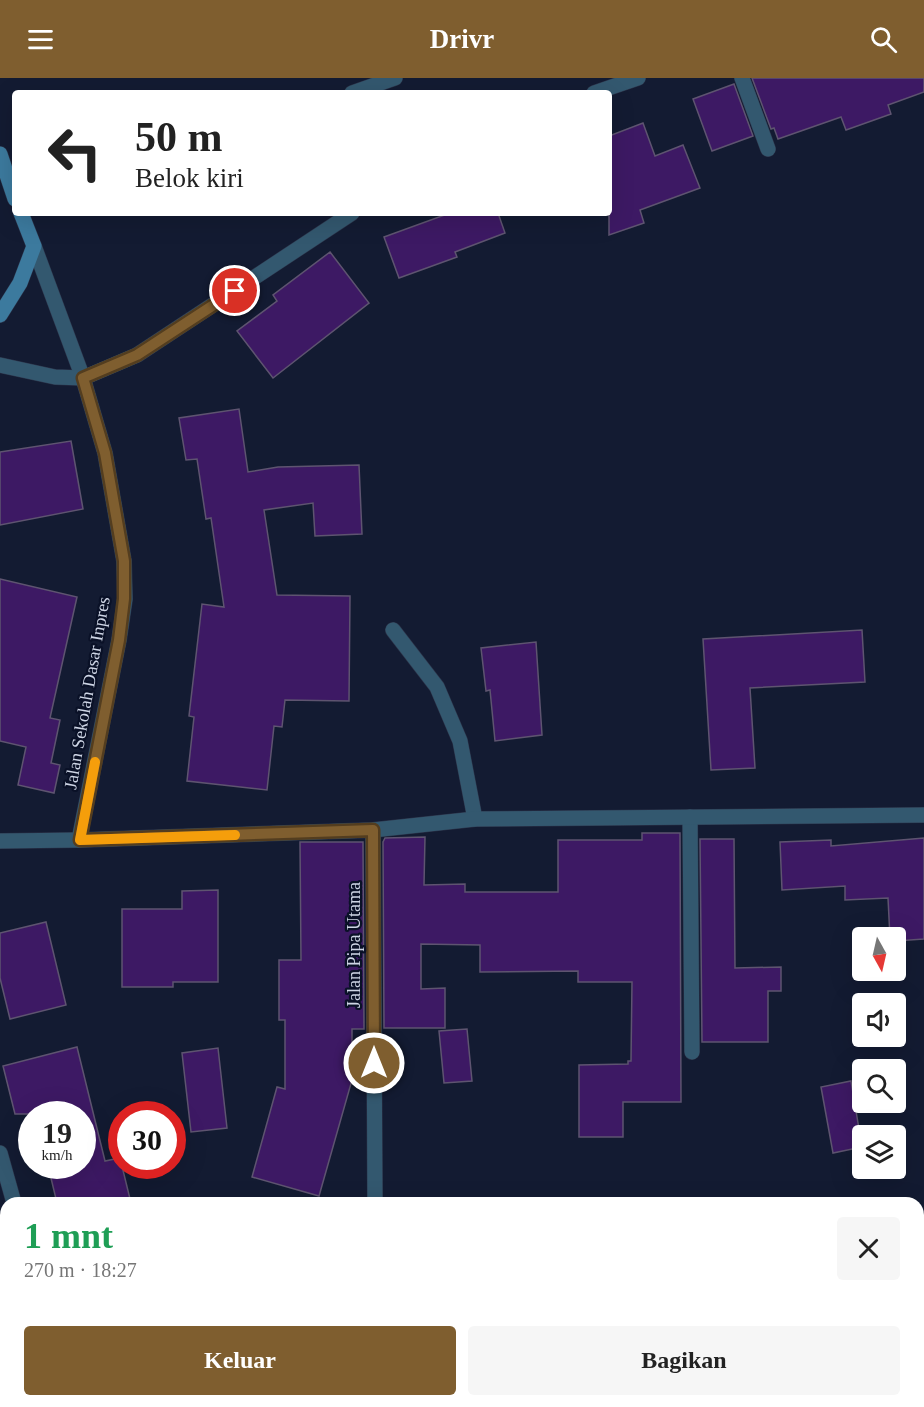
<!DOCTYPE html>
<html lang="id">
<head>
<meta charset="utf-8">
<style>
  body { margin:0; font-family:Georgia,serif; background:#f6f6f6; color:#222; height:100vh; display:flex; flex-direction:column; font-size:22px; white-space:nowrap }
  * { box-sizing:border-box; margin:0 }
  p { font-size:20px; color:#767676 }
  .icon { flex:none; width:33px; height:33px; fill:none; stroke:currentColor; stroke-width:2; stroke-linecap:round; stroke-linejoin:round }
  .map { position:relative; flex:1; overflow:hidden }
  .drawer { position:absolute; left:0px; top:1119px; width:924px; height:210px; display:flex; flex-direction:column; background:#fff; border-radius:18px 18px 0 0; box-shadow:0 6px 24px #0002 }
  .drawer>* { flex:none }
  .hud { position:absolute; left:12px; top:12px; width:600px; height:126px; border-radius:6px; box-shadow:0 6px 24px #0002; background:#fff; color:#222; overflow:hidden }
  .needle { width:39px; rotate:172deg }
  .buttons { position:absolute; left:852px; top:849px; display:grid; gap:12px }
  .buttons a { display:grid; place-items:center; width:54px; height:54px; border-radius:6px; background:#fff; box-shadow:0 6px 24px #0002; font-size:30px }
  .speed { position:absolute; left:18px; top:1023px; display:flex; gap:12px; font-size:30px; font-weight:700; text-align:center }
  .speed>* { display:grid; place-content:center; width:78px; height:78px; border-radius:50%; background:#fff; box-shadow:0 6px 24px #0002; line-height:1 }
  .speed small { font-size:15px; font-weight:400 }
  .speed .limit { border:9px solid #d22; background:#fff; color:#111 }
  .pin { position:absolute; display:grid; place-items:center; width:51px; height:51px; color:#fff; margin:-26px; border:3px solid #fff; border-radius:50%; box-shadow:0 2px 6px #0007 }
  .me { position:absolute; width:66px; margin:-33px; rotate:0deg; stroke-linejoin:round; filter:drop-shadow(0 0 4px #0008) }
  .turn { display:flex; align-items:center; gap:21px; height:126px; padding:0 24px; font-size:27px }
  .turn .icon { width:78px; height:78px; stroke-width:2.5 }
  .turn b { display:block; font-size:42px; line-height:51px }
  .round { display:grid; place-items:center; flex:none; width:63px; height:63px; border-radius:6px; background:#f6f6f6 }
  .overview { display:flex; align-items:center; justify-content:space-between; height:102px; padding:0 24px }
  h1 { font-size:36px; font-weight:700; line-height:45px; color:#1e9e55 }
  .button { display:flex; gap:12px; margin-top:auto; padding:12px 24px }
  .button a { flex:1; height:69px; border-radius:6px; background:#7f5e2f; color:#fff; font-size:24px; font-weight:700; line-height:69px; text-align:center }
  .button a+a { background:#f6f6f6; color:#222 }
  header { display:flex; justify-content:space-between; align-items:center; height:78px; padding:0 24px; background:#7f5e2f; color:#fff; font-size:27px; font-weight:700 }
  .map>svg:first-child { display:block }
  .building { fill:#3d1964; stroke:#5e5470; stroke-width:1.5 }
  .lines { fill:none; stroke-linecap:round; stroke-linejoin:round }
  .service-casing { stroke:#2d354b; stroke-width:16 }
  .minor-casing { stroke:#2d354b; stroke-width:16 }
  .tertiary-casing { stroke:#2d354b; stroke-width:16 }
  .secondary-casing { stroke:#2d354b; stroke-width:16 }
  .service { stroke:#33586f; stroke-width:15 }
  .minor { stroke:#33586f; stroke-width:15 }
  .tertiary { stroke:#33586f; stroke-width:15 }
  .secondary { stroke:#3c7a9e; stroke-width:15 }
  .route-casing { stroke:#533d1f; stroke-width:15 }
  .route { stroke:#7f5e2f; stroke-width:10 }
  .slow { stroke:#f59e0b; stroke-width:10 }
  .labels { text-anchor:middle; stroke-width:4.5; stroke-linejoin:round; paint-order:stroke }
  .street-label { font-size:18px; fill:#ced5e5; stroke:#0a1127 }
</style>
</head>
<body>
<header><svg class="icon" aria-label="menu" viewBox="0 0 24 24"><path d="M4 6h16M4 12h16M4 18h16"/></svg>Drivr<svg class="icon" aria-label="search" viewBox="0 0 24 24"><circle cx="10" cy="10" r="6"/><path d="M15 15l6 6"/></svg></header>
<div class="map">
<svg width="924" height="1329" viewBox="0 0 924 1329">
  <rect width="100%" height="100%" fill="#131b32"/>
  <!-- building -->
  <g class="building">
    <polygon points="752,0 924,0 924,14 888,27 891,36 846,52 841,39 778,61 774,50 771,51"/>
    <polygon points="734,6 753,58 712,73 693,21"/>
    <polygon points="643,45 655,78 683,67 700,110 640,132 644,145 609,157 609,58"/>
    <polygon points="450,135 498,135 505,155 455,174 457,179 399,200 384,159"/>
    <polygon points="330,174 369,225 273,300 237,253 277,223 273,217"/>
    <polygon points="239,331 248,394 278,389 359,387 362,456 315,458 313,425 264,432 277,517 350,518 349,623 285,622 282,649 274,648 267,712 187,703 194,639 189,638 202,526 224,529 211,440 206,441 197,381 186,382 179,340"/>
    <polygon points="71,363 83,431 0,447 0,374"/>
    <polygon points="0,501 77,519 50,640 60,642 51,685 60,687 54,715 18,707 26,669 0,663"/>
    <polygon points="862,552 865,604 750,610 755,690 711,692 703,561"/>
    <polygon points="536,564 542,657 495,663 490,612 486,613 481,570"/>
    <polygon points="642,755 680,755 681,1024 623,1024 623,1059 579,1059 579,987 628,986 628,983 631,983 632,904 578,904 578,893 480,894 480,867 421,866 421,911 445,910 445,950 384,950 383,764 385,760 425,759 424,807 465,806 465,814 558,814 558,762 642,762"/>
    <polygon points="924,760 924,861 896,863 896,860 890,860 888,820 845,822 845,808 782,812 780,764 831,762 831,768"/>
    <polygon points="700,761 734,761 735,890 781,889 781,913 768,913 768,964 702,964"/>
    <polygon points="300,764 363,764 364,951 352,951 352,1002 319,1118 252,1099 277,1009 285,1011 285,942 279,942 279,882 301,882"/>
    <polygon points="218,812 218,904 173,904 173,909 122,909 122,831 182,831 182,813"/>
    <polygon points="46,844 66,927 10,941 0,900 0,855"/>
    <polygon points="467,951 472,1003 444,1005 439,953"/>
    <polygon points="77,969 105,1083 120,1080 131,1125 57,1125 50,1096 82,1089 82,1036 15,1036 3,988"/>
    <polygon points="218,970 227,1050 191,1054 182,975"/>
    <polygon points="851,1003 862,1069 833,1075 821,1009"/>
  </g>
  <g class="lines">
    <!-- service casing -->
    <g class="service-casing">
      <g id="service">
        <polyline points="742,0 768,71"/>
        <polyline points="393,552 437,609 460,663 475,741"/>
      </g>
    </g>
    <!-- minor casing -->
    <g class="minor-casing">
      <g id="minor">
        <polyline points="352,15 395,0"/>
        <polyline points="594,15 638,0"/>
        <polyline points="83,300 137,277 352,135"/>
        <polyline points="690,739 692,974"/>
        <polyline points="373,752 375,1125"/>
        <polyline points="0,763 79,762"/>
        <polyline points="0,1075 14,1125"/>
        <polyline points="918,1211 924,1210"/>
        <polyline points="68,1323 69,1329"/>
        <polyline points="376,1324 384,1323"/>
      </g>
    </g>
    <!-- tertiary casing -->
    <g class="tertiary-casing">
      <g id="tertiary">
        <polyline points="34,168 83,300 105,375 124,483 125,521 119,562 79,762 373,752 475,741 924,737"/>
        <polyline points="0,287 55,299 83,300"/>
      </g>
    </g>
    <!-- secondary casing -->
    <g class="secondary-casing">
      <g id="secondary">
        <polyline points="0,76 15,121"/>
        <polyline points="0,237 20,205 34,168 21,135"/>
      </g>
    </g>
    <!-- service -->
    <use href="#service" class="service"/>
    <!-- minor -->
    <use href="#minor" class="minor"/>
    <!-- tertiary -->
    <use href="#tertiary" class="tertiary"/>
    <!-- secondary -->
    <use href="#secondary" class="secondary"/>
  </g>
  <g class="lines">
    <!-- route casing -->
    <g class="route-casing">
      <polyline id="route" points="235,213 137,277 83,300 105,375 124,483 124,521 119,562 80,762 373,752 374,985"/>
    </g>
    <!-- route -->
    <use href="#route" class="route"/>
    <!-- slow -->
    <polyline class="slow" points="95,684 80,762 235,757"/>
  </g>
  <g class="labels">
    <!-- street labels -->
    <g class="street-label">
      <text transform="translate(87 615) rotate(-80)" y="6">Jalan Sekolah Dasar Inpres</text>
      <text transform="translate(354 867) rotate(-90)" y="6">Jalan Pipa Utama</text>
    </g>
  </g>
</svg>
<div class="buttons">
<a><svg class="needle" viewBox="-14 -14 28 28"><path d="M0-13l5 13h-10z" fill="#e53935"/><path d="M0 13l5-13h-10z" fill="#767676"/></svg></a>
<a><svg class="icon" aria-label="sound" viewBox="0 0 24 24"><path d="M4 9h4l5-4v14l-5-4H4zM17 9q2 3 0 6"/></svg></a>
<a><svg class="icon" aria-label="search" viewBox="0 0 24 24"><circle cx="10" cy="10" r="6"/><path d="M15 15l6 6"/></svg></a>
<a><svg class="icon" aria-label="layers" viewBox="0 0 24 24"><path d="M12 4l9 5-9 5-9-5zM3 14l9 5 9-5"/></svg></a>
</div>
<div class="speed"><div>19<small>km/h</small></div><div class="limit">30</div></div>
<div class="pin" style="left:235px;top:213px;background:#d93025"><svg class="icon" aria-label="arrive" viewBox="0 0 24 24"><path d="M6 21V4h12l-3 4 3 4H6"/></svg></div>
<svg class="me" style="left:374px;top:985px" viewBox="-20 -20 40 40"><circle r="17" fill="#7f5e2f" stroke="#fff" stroke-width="3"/><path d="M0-11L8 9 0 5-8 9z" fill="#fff"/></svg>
<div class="hud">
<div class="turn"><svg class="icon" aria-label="left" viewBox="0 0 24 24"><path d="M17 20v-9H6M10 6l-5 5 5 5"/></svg><div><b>50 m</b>Belok kiri</div></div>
</div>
<section class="drawer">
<div class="overview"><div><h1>1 mnt</h1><p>270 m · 18:27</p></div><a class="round"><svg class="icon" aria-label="close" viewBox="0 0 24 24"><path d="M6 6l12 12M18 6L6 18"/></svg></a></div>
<div class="button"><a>Keluar</a><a>Bagikan</a></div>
</section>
</div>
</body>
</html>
